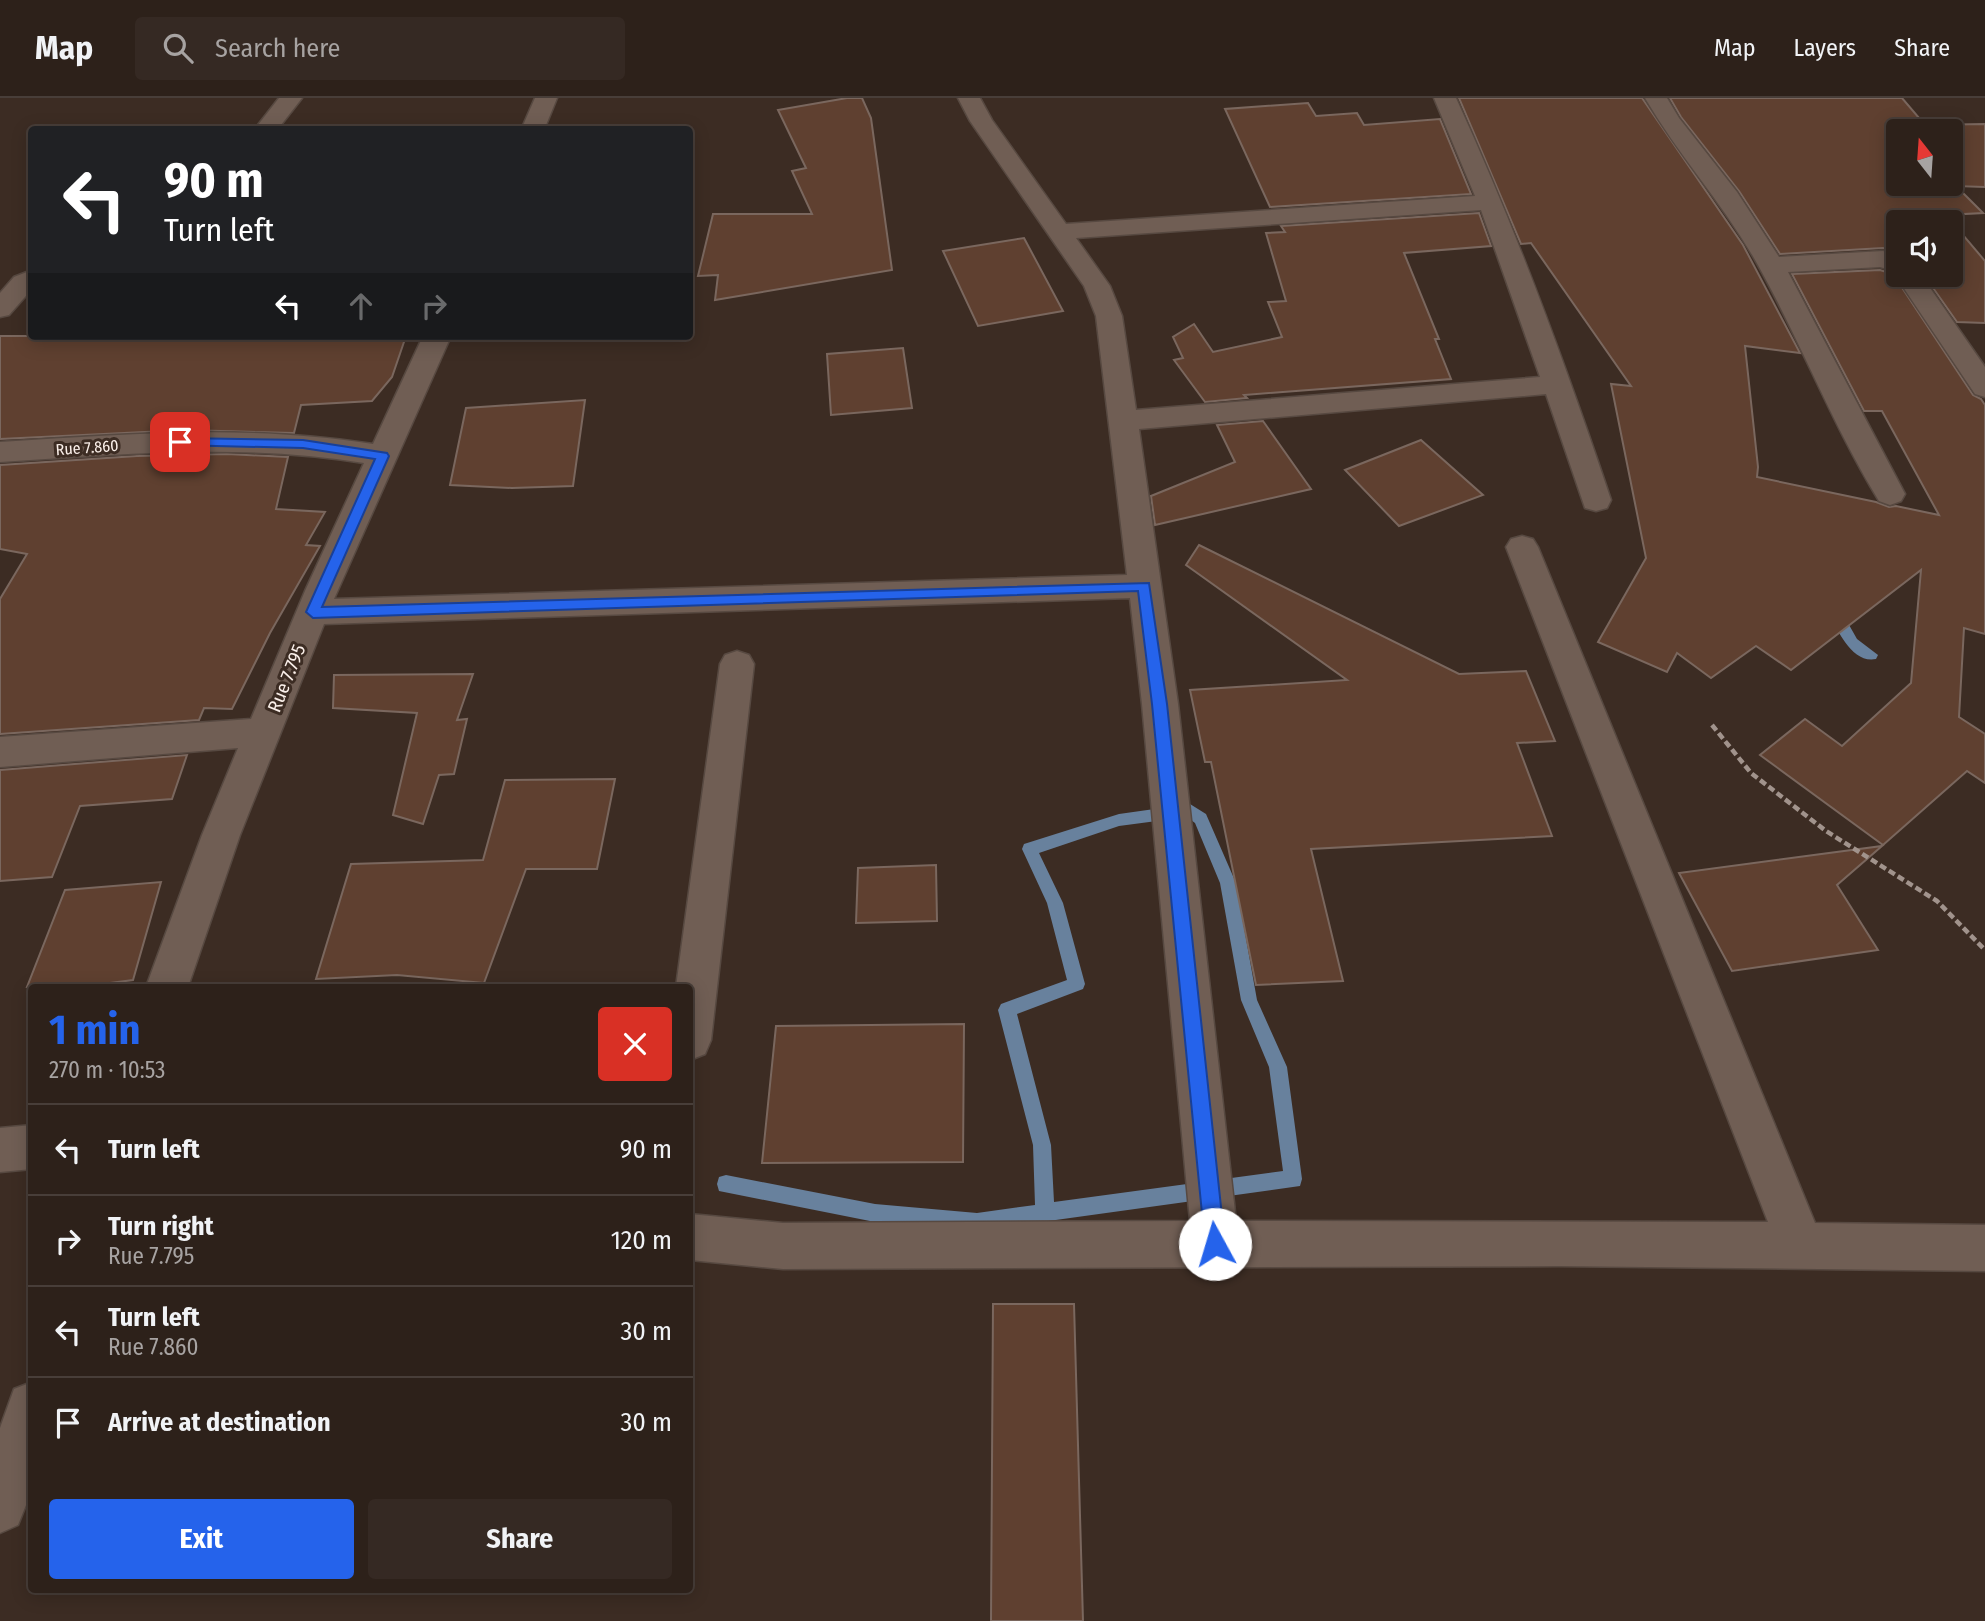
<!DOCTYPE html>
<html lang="en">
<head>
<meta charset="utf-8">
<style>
  body { margin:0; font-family:"Fira Sans Condensed",sans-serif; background:#352923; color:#f1f3f6; height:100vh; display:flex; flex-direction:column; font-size:26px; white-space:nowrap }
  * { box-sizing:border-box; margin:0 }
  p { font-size:23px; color:#a7a3a2 }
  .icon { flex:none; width:38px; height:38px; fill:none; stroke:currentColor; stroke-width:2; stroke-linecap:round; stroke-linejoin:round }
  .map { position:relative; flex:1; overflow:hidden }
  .sheet { position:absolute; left:28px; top:886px; width:665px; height:609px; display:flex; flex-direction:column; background:#2d211a; border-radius:7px; box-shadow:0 4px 18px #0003,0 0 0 2px #483e39 }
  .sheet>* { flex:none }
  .top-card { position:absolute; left:28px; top:28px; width:665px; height:214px; border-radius:7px; box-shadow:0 4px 18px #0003,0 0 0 2px #483e39; background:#202124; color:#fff; overflow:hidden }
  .needle { width:46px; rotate:343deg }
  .fabs { position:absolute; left:1886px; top:21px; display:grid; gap:14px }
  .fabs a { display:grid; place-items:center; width:77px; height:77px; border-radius:7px; background:#2d211a; box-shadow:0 4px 18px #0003,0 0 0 2px #483e39; font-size:35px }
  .pin { position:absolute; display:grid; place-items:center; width:60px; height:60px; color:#fff; margin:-30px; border-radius:14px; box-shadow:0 4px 10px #0006 }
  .me { position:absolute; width:77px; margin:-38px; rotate:354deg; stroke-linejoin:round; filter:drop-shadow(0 0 5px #0008) }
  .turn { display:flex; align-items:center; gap:24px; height:147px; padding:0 21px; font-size:32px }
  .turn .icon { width:91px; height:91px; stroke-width:2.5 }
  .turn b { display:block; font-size:49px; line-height:60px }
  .lanes { display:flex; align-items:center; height:66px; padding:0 21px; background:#0003; justify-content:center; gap:35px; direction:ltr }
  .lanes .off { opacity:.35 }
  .round { display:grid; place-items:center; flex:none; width:74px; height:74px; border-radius:7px; background:#352923 }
  .overview { display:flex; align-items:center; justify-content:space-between; height:119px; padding:0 21px }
  h1 { font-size:42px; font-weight:700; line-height:52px; color:#2563eb }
  .cta { display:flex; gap:14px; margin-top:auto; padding:14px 21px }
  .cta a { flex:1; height:80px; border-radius:7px; background:#2563eb; color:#fff; font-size:28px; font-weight:700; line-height:80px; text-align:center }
  .cta a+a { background:#352923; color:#f1f3f6 }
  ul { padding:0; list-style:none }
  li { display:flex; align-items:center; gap:21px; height:91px; padding:0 21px; border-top:2px solid #483e39 }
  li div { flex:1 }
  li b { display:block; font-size:26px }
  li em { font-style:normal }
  header { display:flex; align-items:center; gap:42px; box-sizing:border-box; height:98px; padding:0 35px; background:#2d211a; border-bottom:2px solid #483e39 }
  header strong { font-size:33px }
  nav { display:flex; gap:38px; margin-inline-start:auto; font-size:24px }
  .search { width:490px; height:63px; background:#352923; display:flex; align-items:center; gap:18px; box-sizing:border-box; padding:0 24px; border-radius:7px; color:#a7a3a2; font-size:26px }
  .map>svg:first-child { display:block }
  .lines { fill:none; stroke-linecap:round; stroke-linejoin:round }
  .stream { fill:#68819d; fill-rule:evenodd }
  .building { fill:#5f4030; stroke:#7a675e; stroke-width:2; fill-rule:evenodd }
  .street-casing { stroke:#574941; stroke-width:3 }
  .path { stroke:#a1938c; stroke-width:4.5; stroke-dasharray:7 3.5; stroke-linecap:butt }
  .street { fill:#705e54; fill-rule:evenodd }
  .route { fill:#2563eb; stroke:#184099; stroke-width:2 }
  .labels { text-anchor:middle; stroke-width:6; stroke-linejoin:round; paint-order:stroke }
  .far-street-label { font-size:16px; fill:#faefe9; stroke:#3c2c23 }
  .street-label { font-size:19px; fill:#faefe9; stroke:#3c2c23 }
</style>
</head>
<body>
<header>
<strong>Map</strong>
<div class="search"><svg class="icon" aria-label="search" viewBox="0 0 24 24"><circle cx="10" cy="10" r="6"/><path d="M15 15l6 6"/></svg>Search here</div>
<nav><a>Map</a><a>Layers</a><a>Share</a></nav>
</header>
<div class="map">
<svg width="1985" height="1523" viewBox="0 0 1985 1523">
  <rect width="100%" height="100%" fill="#3c2c23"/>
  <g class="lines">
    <!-- stream -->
    <g class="stream">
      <path d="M1835,510L1840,511L1857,541L1878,557L1876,561C1852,566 1838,532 1828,515Z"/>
      <path d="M1190,706L1206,716L1236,785L1257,902L1287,969L1302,1081L1300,1088L977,1133L875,1124L719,1093L717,1086L719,1079L726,1077L875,1106L977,1115L1035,1107L1033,1047L998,912L1001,906L1067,882L1047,805L1022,751L1024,746L1119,716ZM1187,719L1195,725L1220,785L1241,902L1269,969L1283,1073L1054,1104L1051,1047L1017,916L1083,891L1085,886L1063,805L1039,755L1119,728Z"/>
    </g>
  </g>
  <!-- building -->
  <g class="building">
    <polygon points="847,0 862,0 871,20 892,172 715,202 718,177 698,178 713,116 812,116 792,73 806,70 778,12"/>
    <polygon points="1459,0 1642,0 1743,147 1800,255 1745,248 1758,369 1757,379 1876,404 1889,409 1896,408 1939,417 1882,313 1864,313 1792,176 1880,172 1893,176 1973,297 1981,301 1985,307 1985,536 1964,530 1959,619 1985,636 1985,685 1967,673 1883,747 1760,657 1805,621 1842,648 1911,585 1921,472 1791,572 1756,548 1711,580 1677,555 1667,574 1598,544 1646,460 1611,286 1631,288 1531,145 1521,146"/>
    <path d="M1670,0H1902L1925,27L1985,26V89L1956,88L1983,115L1946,117L1985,163V225L1957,224L1924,177H1951V124H1899V155L1883,150L1780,156L1739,93L1681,19ZM1899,33H1951V86H1899Z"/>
    <polygon points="1308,5 1316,18 1357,15 1364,27 1440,21 1471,96 1270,109 1225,11"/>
    <polygon points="1479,115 1491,148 1404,155 1439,241 1435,241 1451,281 1244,297 1247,300 1205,304 1174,262 1183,260 1173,239 1194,226 1213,254 1282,239 1268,204 1286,203 1266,135 1285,134 1281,128"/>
    <polygon points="1024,140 1063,213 978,228 943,153"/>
    <polygon points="0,238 406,238 392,279 372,303 301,307 294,335 186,332 0,341"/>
    <polygon points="903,250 912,310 831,317 827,256"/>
    <polygon points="585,302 573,388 512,390 450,387 466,310"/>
    <polygon points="1263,323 1311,391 1155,427 1151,398 1235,364 1217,327"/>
    <polygon points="1421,342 1483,397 1399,428 1345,372"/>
    <polygon points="227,356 288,359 276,411 325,414 306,447 320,448 270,535 232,611 204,610 199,622 0,636 0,501 27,456 0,451 0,367 137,358"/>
    <polygon points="1199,447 1459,576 1526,573 1555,643 1517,645 1552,738 1311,751 1343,883 1256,887 1211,664 1205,664 1190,592 1347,582 1186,467"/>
    <polygon points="473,576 457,622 467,621 454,676 439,677 423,726 393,717 417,615 333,610 334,577"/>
    <polygon points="187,657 172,701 80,708 52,779 0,783 0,672"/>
    <polygon points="615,681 597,771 526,771 484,885 397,877 316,881 351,766 483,762 505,682"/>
    <polygon points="1882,748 1837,787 1878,852 1732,873 1679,775"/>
    <polygon points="936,767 937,823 856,825 858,770"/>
    <polygon points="161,784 133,882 79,889 27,889 65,792"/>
    <polygon points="964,926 963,1064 762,1065 776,928"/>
    <polygon points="993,1206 1074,1206 1083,1523 991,1523"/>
  </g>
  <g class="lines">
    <!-- street casing -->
    <g class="street-casing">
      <g id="street">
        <polygon points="279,0 302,0 277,32 254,32"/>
        <polygon points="535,0 557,0 544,32 521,32"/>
        <path d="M958,0H980L992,22L1066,126L1475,98L1434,0H1456C1516,131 1565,265 1611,402L1607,410L1596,413L1585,410L1546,296L1139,331L1178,606L1236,1123L1768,1124L1506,449L1511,441L1522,438L1533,441L1538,449L1815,1125L1985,1127V1173L1559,1168L783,1171L690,1162V1116L783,1125L1190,1123L1142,606L1130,500L324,526L240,737L188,889H146L202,737L238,650L0,669V639L251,621L305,493L364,365C242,345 122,356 0,364V344C130,336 243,326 373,346L423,238H451L334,501L1127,477L1096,218L1084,188L970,23ZM1481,112L1540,279L1136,312L1122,218L1110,188L1076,140Z"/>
        <path d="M1645,0H1667L1679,20L1737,94L1779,159L1883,153L1899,158V177H1921L1985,269V299L1975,296L1895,177L1897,174L1880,169L1788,174L1905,396L1901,403L1890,407L1879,403C1833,328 1801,244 1758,167C1725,108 1679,58 1645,0Z"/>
        <polygon points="32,172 32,191 9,217 0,219 0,195 14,179"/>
        <polygon points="737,553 749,557 754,566 711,942 705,956 690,962 690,889 676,889 720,566 725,557"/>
        <polygon points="32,1027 32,1071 0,1074 0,1030"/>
        <polygon points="32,1284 32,1392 18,1427 0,1435 0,1330 14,1291"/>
      </g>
    </g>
    <!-- path -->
    <polyline class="path" points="1712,627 1751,675 1826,733 1937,803 1985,852"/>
    <!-- street -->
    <use href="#street" class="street"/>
  </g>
  <!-- route -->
  <polygon class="route" points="180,340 303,342 387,355 389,358 322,509 1149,485 1167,606 1225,1146 1222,1153 1215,1156 1208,1153 1205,1146 1152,606 1138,493 313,520 306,514 375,361 303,350 176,347 174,344"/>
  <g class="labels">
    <!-- far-street labels -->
    <g class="far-street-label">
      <text transform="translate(87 349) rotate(-4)" y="6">Rue 7.860</text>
    </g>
    <!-- street labels -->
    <g class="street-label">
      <text transform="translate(286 580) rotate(-68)" y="7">Rue 7.795</text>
    </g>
  </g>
</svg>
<div class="fabs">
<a><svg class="needle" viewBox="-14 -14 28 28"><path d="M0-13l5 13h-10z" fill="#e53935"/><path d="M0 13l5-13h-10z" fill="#a7a3a2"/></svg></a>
<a><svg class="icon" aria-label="sound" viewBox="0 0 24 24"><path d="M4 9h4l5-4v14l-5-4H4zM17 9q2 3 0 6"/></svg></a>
</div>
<div class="pin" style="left:180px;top:344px;background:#d93025"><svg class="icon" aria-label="arrive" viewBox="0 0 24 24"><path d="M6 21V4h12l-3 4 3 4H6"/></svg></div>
<svg class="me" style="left:1215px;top:1146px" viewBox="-20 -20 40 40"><circle r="19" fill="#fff"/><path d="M0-13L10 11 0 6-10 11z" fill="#2563eb"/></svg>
<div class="top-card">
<div class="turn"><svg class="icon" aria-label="left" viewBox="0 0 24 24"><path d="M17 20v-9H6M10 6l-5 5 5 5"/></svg><div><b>90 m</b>Turn left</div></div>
<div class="lanes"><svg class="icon" aria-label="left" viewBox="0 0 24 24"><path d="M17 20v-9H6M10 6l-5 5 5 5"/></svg><svg class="icon off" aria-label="ahead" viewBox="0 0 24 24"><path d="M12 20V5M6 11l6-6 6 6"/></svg><svg class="icon off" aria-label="right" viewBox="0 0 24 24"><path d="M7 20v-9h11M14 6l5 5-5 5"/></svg></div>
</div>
<section class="sheet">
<div class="overview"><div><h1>1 min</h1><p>270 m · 10:53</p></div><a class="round" style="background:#d93025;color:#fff"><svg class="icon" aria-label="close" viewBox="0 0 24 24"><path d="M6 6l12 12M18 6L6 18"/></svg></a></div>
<ul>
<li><svg class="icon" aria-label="left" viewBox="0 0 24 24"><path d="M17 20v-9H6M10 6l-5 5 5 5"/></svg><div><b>Turn left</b></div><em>90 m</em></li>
<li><svg class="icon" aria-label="right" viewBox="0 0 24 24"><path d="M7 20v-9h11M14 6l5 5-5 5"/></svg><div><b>Turn right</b><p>Rue 7.795</p></div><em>120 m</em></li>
<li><svg class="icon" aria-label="left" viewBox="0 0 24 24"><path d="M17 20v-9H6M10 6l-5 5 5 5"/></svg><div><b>Turn left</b><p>Rue 7.860</p></div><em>30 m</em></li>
<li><svg class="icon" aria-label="arrive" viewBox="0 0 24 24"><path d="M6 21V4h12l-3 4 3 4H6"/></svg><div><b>Arrive at destination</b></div><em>30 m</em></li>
</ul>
<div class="cta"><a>Exit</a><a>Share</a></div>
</section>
</div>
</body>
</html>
